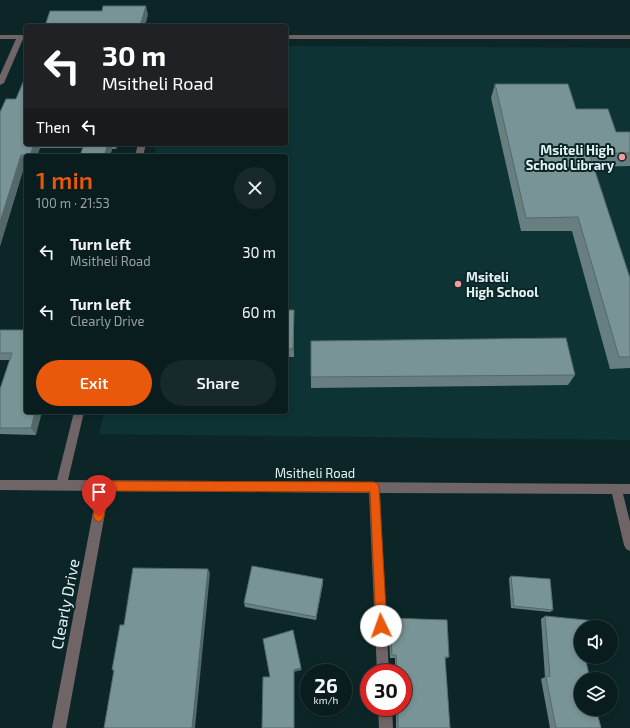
<!DOCTYPE html>
<html lang="en">
<head>
<meta charset="utf-8">
<style>
  body { margin:0; font-family:"Exo 2",sans-serif; background:#17292b; color:#f1f3f6; height:100vh; display:flex; flex-direction:column; font-size:15px; white-space:nowrap }
  * { box-sizing:border-box; margin:0 }
  p { font-size:13px; color:#99a1a4 }
  .icon { flex:none; width:22px; height:22px; fill:none; stroke:currentColor; stroke-width:2; stroke-linecap:round; stroke-linejoin:round }
  .map { position:relative; flex:1; overflow:hidden }
  .drawer { position:absolute; left:24px; top:154px; width:264px; height:260px; display:flex; flex-direction:column; background:#091c1e; border-radius:4px; box-shadow:0 2px 6px #0003,0 0 0 1px #293a3c }
  .drawer>* { flex:none }
  .banner { position:absolute; left:24px; top:24px; width:264px; height:122px; border-radius:4px; box-shadow:0 2px 6px #0003,0 0 0 1px #293a3c; background:#202124; color:#fff; overflow:hidden }
  .fabs { position:absolute; left:574px; top:620px; display:grid; gap:8px }
  .fabs a { display:grid; place-items:center; width:44px; height:44px; border-radius:50%; background:#091c1e; box-shadow:0 2px 6px #0003,0 0 0 1px #293a3c; font-size:20px }
  .speed { position:absolute; left:300px; top:664px; display:flex; gap:8px; font-size:20px; font-weight:700; text-align:center }
  .speed>* { display:grid; place-content:center; width:52px; height:52px; border-radius:50%; background:#091c1e; box-shadow:0 2px 6px #0003,0 0 0 1px #293a3c; line-height:1 }
  .speed small { font-size:10px; font-weight:400 }
  .speed .limit { border:6px solid #d22; background:#fff; color:#111 }
  .pin { position:absolute; display:grid; place-items:center; width:34px; height:34px; color:#fff; margin:-41px -17px; border-radius:50% 50% 50% 0; rotate:-45deg; box-shadow:0 0 4px #0007 }
  .pin .icon { rotate:45deg }
  .me { position:absolute; width:44px; margin:-22px; rotate:357deg; stroke-linejoin:round; filter:drop-shadow(0 0 3px #0008) }
  .turn { display:flex; align-items:center; gap:14px; height:84px; padding:0 12px; font-size:18px }
  .turn .icon { width:52px; height:52px; stroke-width:2.5 }
  .turn b { display:block; font-size:28px; line-height:34px }
  .then { display:flex; align-items:center; height:38px; padding:0 12px; background:#0003; gap:8px; font-size:15px }
  .round { display:grid; place-items:center; flex:none; width:42px; height:42px; border-radius:21px; background:#17292b }
  .overview { display:flex; align-items:center; justify-content:space-between; height:68px; padding:0 12px }
  h1 { font-size:24px; font-weight:600; line-height:30px; color:#ea580c }
  .cta { display:flex; gap:8px; margin-top:auto; padding:8px 12px }
  .cta a { flex:1; height:46px; border-radius:24px; background:#ea580c; color:#fff; font-size:16px; font-weight:600; line-height:46px; text-align:center }
  .cta a+a { background:#17292b; color:#f1f3f6 }
  ul { padding:0; list-style:none }
  li { display:flex; align-items:center; gap:12px; height:60px; padding:0 12px }
  li div { flex:1 }
  li b { display:block; font-size:15px }
  li em { font-style:normal }
  .map>svg:first-child { display:block }
  .built { fill:#0d3335 }
  .lines { fill:none; stroke-linecap:round; stroke-linejoin:round }
  .minor { fill:#706566; fill-rule:evenodd }
  .wall { fill:#687f81 }
  .shaded-wall { fill:#556869 }
  .building { fill:#799496; stroke:#556869 }
  .route { fill:#ea580c; stroke:#983908 }
  .poi-dot { fill:#f49aa1; stroke:#0c2628; stroke-width:1.5 }
  .labels { text-anchor:middle; stroke-width:4; stroke-linejoin:round; paint-order:stroke }
  .poi-label { font-size:13px; font-weight:bold; fill:#e3f2f3; stroke:#0c2628; text-anchor:end }
  .street-label { font-size:13px; fill:#e3f2f3; stroke:#0c2628 }
  .near-street-label { font-size:16px; fill:#e3f2f3; stroke:#0c2628 }
</style>
</head>
<body>
<div class="map">
<svg width="630" height="728" viewBox="0 0 630 728">
  <rect width="100%" height="100%" fill="#0c2628"/>
  <!-- built -->
  <polygon class="built" points="286,46 630,48 630,440 99,434 104,412 286,412 286,156 154,156 156,144 286,144"/>
  <g class="lines">
    <!-- minor -->
    <g class="minor">
      <polygon points="0,35 26,35 26,39 23,39 4,83 0,85 0,75 16,39 0,39"/>
      <rect x="286" y="35" width="344" height="4"/>
      <polygon points="138,144 146,144 143,156 135,156"/>
      <polygon points="74,412 84,412 68,480 630,484 630,494 623,494 630,522 630,551 626,549 624,545 612,494 380,493 389,673 377,673 369,493 109,491 66,728 52,728 97,491 0,490 0,480 57,480"/>
      <polygon points="378,707 392,707 393,728 379,728"/>
    </g>
  </g>
  <!-- wall -->
  <g class="wall">
    <polygon points="495,84 576,109 616,132 630,132 630,166 594,167 630,278 630,368 610,369 572,231 521,231 491,98"/>
    <polygon points="0,112 26,144 118,144 116,149 112,149 110,156 80,156 83,148 40,148 37,156 26,156 26,164 25,164 0,246"/>
    <rect x="286" y="310" width="8" height="47"/>
    <polygon points="0,330 24,330 36,435 0,434 0,389 10,360 0,360"/>
    <polygon points="311,341 575,375 568,385 311,388"/>
    <polygon points="511,576 553,610 550,612 511,608 509,578"/>
    <polygon points="323,583 316,620 245,607 244,603"/>
    <polygon points="545,616 600,657 600,658 594,661 585,660 601,728 550,728 541,679 545,677 541,619"/>
    <polygon points="390,618 449,657 445,659 450,728 396,728 396,707 403,707 403,673 395,673 395,658 390,658 388,621"/>
  </g>
  <!-- shaded-wall -->
  <g class="shaded-wall">
    <polygon points="146,6 148,15 145,26 140,26"/>
    <polygon points="34,144 38,144 40,148 37,156 31,156 30,155"/>
    <polygon points="108,144 111,144 112,149 110,156 104,156"/>
    <polygon points="115,144 118,144 116,149"/>
    <polygon points="21,155 25,164 0,246 0,222"/>
    <polygon points="294,310 294,357 293,349"/>
    <polygon points="35,412 42,412 36,435 31,428"/>
    <polygon points="208,569 210,573 195,728 192,728"/>
    <polygon points="323,579 323,583 316,620 316,617"/>
    <polygon points="301,668 302,670 294,672 294,728 294,670"/>
  </g>
  <!-- building -->
  <g class="building">
    <polygon points="103,6 146,6 140,26 45,26 50,11 102,11"/>
    <polygon points="26,75 26,144 34,144 30,155 21,155 0,222 0,112 6,99 16,99"/>
    <polygon points="495,84 568,84 576,109 608,109 616,132 630,132 630,153 589,153 630,278 630,357 619,357 578,217 526,218"/>
    <polygon points="84,144 108,144 104,156 80,156"/>
    <polygon points="286,310 294,310 293,349 286,349"/>
    <polygon points="26,322 26,412 35,412 31,428 0,428 0,389 12,353 0,353 0,330 24,330"/>
    <polygon points="566,338 575,375 311,377 311,341"/>
    <polygon points="252,566 323,579 316,617 244,603"/>
    <polygon points="133,568 208,569 192,728 104,728 114,670 112,670 120,625 124,625"/>
    <polygon points="511,576 550,579 553,610 514,606"/>
    <polygon points="545,616 596,621 597,627 581,627 581,657 585,657 590,679 581,679 581,709 596,709 601,728 556,728 546,677 550,676"/>
    <polygon points="390,618 447,620 449,657 445,657 450,728 398,728 398,707 403,707 403,673 397,673 396,655 392,655"/>
    <polygon points="293,630 301,668 294,670 294,728 262,728 263,677 270,677 263,639"/>
    <polygon points="586,657 600,657 600,658"/>
  </g>
  <!-- route -->
  <polygon class="route" points="104,481 374,482 378,484 379,487 387,626 385,631 381,632 377,631 376,626 370,492 109,491 104,516 102,520 99,522 95,520 93,516 99,486 101,483"/>
  <!-- markers -->
  <g class="poi-dot">
    <circle cx="622" cy="157" r="4"/>
    <circle cx="458" cy="284" r="4"/>
  </g>
  <g class="labels">
    <!-- poi labels -->
    <g class="poi-label">
      <text x="614" y="155">Msiteli High<tspan x="614" dy="15">School Library</tspan></text>
      <text x="466" y="282" text-anchor="start">Msiteli<tspan x="466" dy="15">High School</tspan></text>
    </g>
    <!-- street labels -->
    <g class="street-label">
      <text x="315" y="478">Msitheli Road</text>
    </g>
    <!-- near-street labels -->
    <g class="near-street-label">
      <text transform="translate(65 604) rotate(-79)" y="6">Clearly Drive</text>
    </g>
  </g>
</svg>
<div class="fabs">
<a><svg class="icon" aria-label="sound" viewBox="0 0 24 24"><path d="M4 9h4l5-4v14l-5-4H4zM17 9q2 3 0 6"/></svg></a>
<a><svg class="icon" aria-label="layers" viewBox="0 0 24 24"><path d="M12 4l9 5-9 5-9-5zM3 14l9 5 9-5"/></svg></a>
</div>
<div class="speed"><div>26<small>km/h</small></div><div class="limit">30</div></div>
<div class="pin" style="left:99px;top:516px;background:#d93025"><svg class="icon" aria-label="arrive" viewBox="0 0 24 24"><path d="M6 21V4h12l-3 4 3 4H6"/></svg></div>
<svg class="me" style="left:381px;top:626px" viewBox="-20 -20 40 40"><circle r="19" fill="#fff"/><path d="M0-13L10 11 0 6-10 11z" fill="#ea580c"/></svg>
<div class="banner">
<div class="turn"><svg class="icon" aria-label="left" viewBox="0 0 24 24"><path d="M17 20v-9H6M10 6l-5 5 5 5"/></svg><div><b>30 m</b>Msitheli Road</div></div>
<div class="then">Then<svg class="icon" aria-label="left" viewBox="0 0 24 24"><path d="M17 20v-9H6M10 6l-5 5 5 5"/></svg></div>
</div>
<section class="drawer">
<div class="overview"><div><h1>1 min</h1><p>100 m · 21:53</p></div><a class="round"><svg class="icon" aria-label="close" viewBox="0 0 24 24"><path d="M6 6l12 12M18 6L6 18"/></svg></a></div>
<ul>
<li><svg class="icon" aria-label="left" viewBox="0 0 24 24"><path d="M17 20v-9H6M10 6l-5 5 5 5"/></svg><div><b>Turn left</b><p>Msitheli Road</p></div><em>30 m</em></li>
<li><svg class="icon" aria-label="left" viewBox="0 0 24 24"><path d="M17 20v-9H6M10 6l-5 5 5 5"/></svg><div><b>Turn left</b><p>Clearly Drive</p></div><em>60 m</em></li>
</ul>
<div class="cta"><a>Exit</a><a>Share</a></div>
</section>
</div>
</body>
</html>
